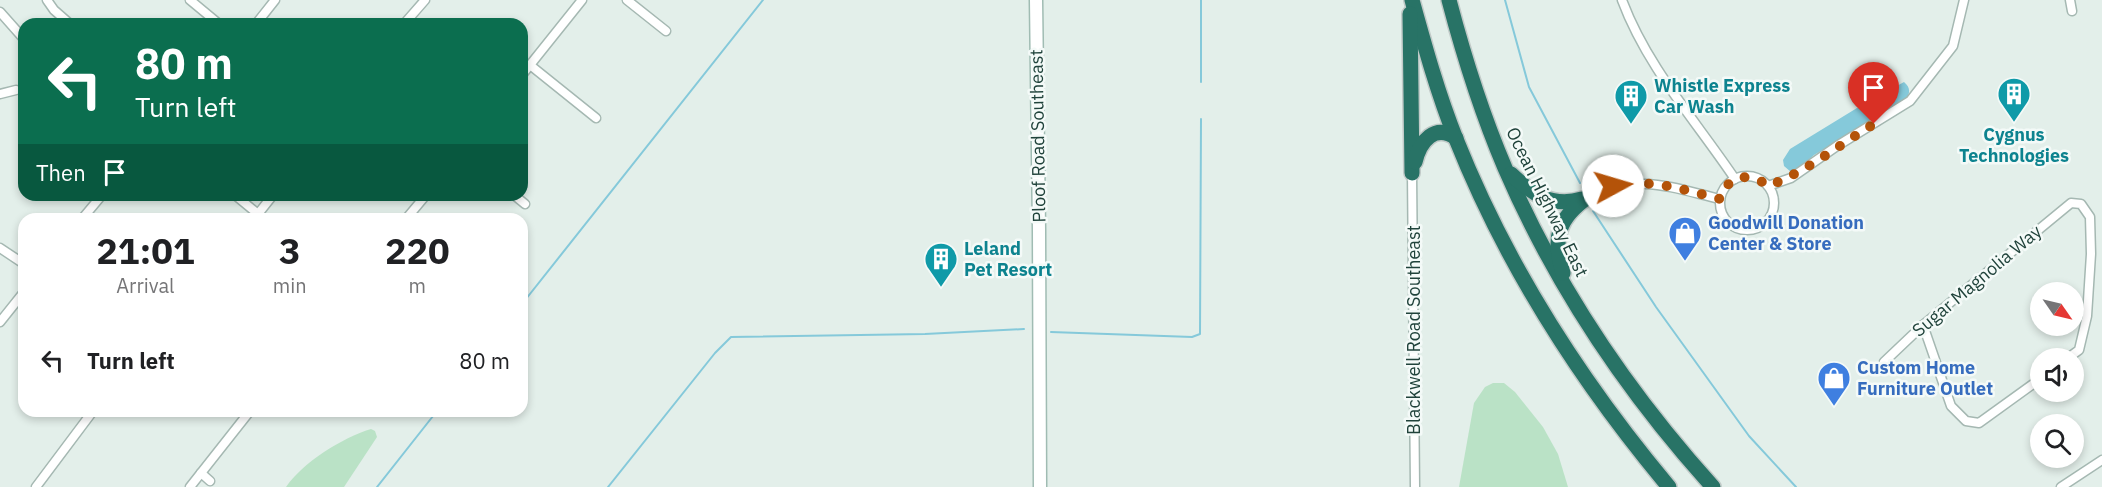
<!DOCTYPE html>
<html lang="en">
<head>
<meta charset="utf-8">
<style>
  body { margin:0; font-family:"IBM Plex Sans",sans-serif; background:#f6f6f6; color:#202124; height:100vh; display:flex; flex-direction:column; font-size:22px; white-space:nowrap }
  * { box-sizing:border-box; margin:0 }
  p { font-size:20px; color:#757577 }
  .icon { flex:none; width:33px; height:33px; fill:none; stroke:currentColor; stroke-width:2; stroke-linecap:round; stroke-linejoin:round }
  .map { position:relative; flex:1; overflow:hidden }
  .drawer { position:absolute; left:18px; top:213px; width:510px; height:204px; display:flex; flex-direction:column; background:#fff; border-radius:18px; box-shadow:0 3px 9px #0003 }
  .drawer>* { flex:none }
  .guide { position:absolute; left:18px; top:18px; width:510px; height:183px; border-radius:18px; box-shadow:0 3px 9px #0003; background:#0b6e4f; color:#fff; overflow:hidden }
  .needle { width:39px; rotate:124deg }
  .buttons { position:absolute; left:2030px; top:282px; display:grid; gap:12px }
  .buttons a { display:grid; place-items:center; width:54px; height:54px; border-radius:50%; background:#fff; box-shadow:0 3px 9px #0003; font-size:30px }
  .pin { position:absolute; display:grid; place-items:center; width:51px; height:51px; color:#fff; margin:-62px -26px; border-radius:50% 50% 50% 0; rotate:-45deg; box-shadow:0 0 6px #0007 }
  .pin .icon { rotate:45deg }
  .me { position:absolute; width:66px; margin:-33px; rotate:84deg; stroke-linejoin:round; filter:drop-shadow(0 0 4px #0008) }
  .turn { display:flex; align-items:center; gap:21px; height:126px; padding:0 18px; font-size:27px }
  .turn .icon { width:78px; height:78px; stroke-width:2.5 }
  .turn b { display:block; font-size:42px; line-height:51px }
  .then { display:flex; align-items:center; height:57px; padding:0 18px; background:#0003; gap:12px; font-size:22px }
  .eta { display:flex; justify-content:space-evenly; align-items:center; height:102px; text-align:center }
  .eta b { font-size:36px; font-weight:700; line-height:42px }
  ul { padding:0; list-style:none }
  li { display:flex; align-items:center; gap:18px; height:90px; padding:0 18px }
  li div { flex:1 }
  li b { display:block; font-size:22px }
  li em { font-style:normal }
  .map>svg:first-child { display:block }
  .green { fill:#bae2c6 }
  .water { fill:#85c9da }
  .lines { fill:none; stroke-linecap:round; stroke-linejoin:round }
  .stream { stroke:#85c9da; stroke-width:2 }
  .street-casing { stroke:#a5b8b2; stroke-width:11 }
  .secondary-casing { stroke:#a0bcb3; stroke-width:15 }
  .highway-casing { stroke:#c1cac8; stroke-width:18 }
  .street { stroke:#fff; stroke-width:8 }
  .secondary { stroke:#fff; stroke-width:12 }
  .highway { stroke:#287366; stroke-width:15 }
  .route { stroke:#b45309; stroke-width:10; stroke-dasharray:0 18 }
  .labels { text-anchor:middle; stroke-width:5; stroke-linejoin:round; paint-order:stroke }
  .culture-label { font-size:18px; font-weight:bold; fill:#0d838f; stroke:#f4faf8; text-anchor:start }
  .street-label { font-size:18px; fill:#20433b; stroke:#f4faf8 }
  .shop-label { font-size:18px; font-weight:bold; fill:#366cbe; stroke:#f4faf8; text-anchor:start }
</style>
</head>
<body>
<div class="map">
<svg width="2102" height="487" viewBox="0 0 2102 487">
  <rect width="100%" height="100%" fill="#e3efea"/>
  <!-- green -->
  <g class="green">
    <polygon points="1493,383 1504,383 1515,392 1543,427 1558,454 1568,487 1459,487 1474,403 1485,387"/>
    <path d="M371,429L375,431L377,437L344,487H286C303,462 342,438 371,429Z"/>
  </g>
  <!-- water -->
  <path class="water" d="M1904,82C1911,88 1910,93 1906,100L1814,155L1796,171L1791,172L1784,166L1783,160L1790,149L1857,108Z"/>
  <g class="lines">
    <!-- stream -->
    <g class="stream">
      <polyline points="1505,0 1529,87 1580,183"/>
      <polyline points="1201,82 1201,0"/>
      <polyline points="1593,211 1656,307 1749,436 1796,487"/>
      <polyline points="522,304 763,0"/>
      <polyline points="1051,332 1192,337 1200,334 1201,119"/>
      <polyline points="377,487 437,411"/>
      <polyline points="608,487 715,353 731,337 925,334 1024,329"/>
    </g>
    <!-- street casing -->
    <g class="street-casing">
      <g id="street">
        <polyline points="47,0 54,10 70,24"/>
        <polyline points="190,0 219,24"/>
        <polyline points="627,0 666,31"/>
        <path d="M1622,0C1647,67 1696,121 1735,179"/>
        <polyline points="2070,0 2072,11"/>
        <polyline points="0,12 24,39"/>
        <polyline points="256,24 275,0"/>
        <polyline points="404,24 425,0"/>
        <polyline points="530,65 596,118"/>
        <polyline points="522,75 582,0"/>
        <polyline points="0,94 16,90"/>
        <polyline points="1412,173 1415,487"/>
        <circle cx="1747" cy="203" r="27"/>
        <polyline points="1768,186 1791,178 1837,146 1910,101 1953,46 1964,0"/>
        <polyline points="235,195 258,214"/>
        <polyline points="514,195 525,204"/>
        <path d="M1588,197C1638,173 1669,187 1720,199"/>
        <polyline points="82,219 102,195"/>
        <polyline points="254,219 273,195"/>
        <polyline points="406,219 426,195"/>
        <polyline points="0,248 24,264"/>
        <polyline points="0,322 24,292"/>
        <polyline points="1923,325 1951,406 1966,421 1979,423 2040,379"/>
        <polyline points="1884,362 1923,325 2071,203 2081,204 2090,217 2091,254 2087,316 2079,350 2068,358"/>
        <polyline points="201,473 210,481"/>
        <polyline points="36,487 93,411"/>
        <polyline points="190,487 250,411"/>
        <polyline points="2061,487 2102,460"/>
      </g>
    </g>
    <!-- secondary casing -->
    <g class="secondary-casing">
      <polyline id="secondary" points="1036,0 1039,229 1040,487"/>
    </g>
    <!-- highway casing -->
    <g class="highway-casing">
      <g id="highway">
        <path d="M1412,0C1425,47 1438,94 1456,139C1507,267 1581,382 1669,487"/>
        <path d="M1449,0C1464,57 1482,114 1505,168C1555,284 1628,393 1713,487"/>
        <polyline points="1410,14 1412,173"/>
        <path d="M1415,162C1420,141 1435,123 1456,138"/>
        <path d="M1511,174C1532,194 1552,208 1582,199"/>
        <path d="M1563,273C1552,238 1558,218 1588,197"/>
      </g>
    </g>
    <!-- street -->
    <use href="#street" class="street"/>
    <!-- secondary -->
    <use href="#secondary" class="secondary"/>
    <!-- highway -->
    <use href="#highway" class="highway"/>
  </g>
  <g class="lines">
    <!-- route -->
    <path class="route" d="M1613,186C1650,178 1685,190 1720,199C1727,175 1750,171 1768,186C1806,172 1839,145 1874,124"/>
  </g>
  <!-- icons -->
  <defs>
    <g id="building-pin" transform="scale(1.725)"><path d="M0 17L-7.5 6A9.5 9.5 0 1 1 7.5 6Z" fill="#0f9aa8" stroke="#f4faf8"/><path d="M-4-6H4V6H1V3H-1V6H-4ZM-2.5-4.3h1.7v1.8h-1.7ZM.8-4.3h1.7v1.8H.8ZM-2.5-1h1.7V.8h-1.7ZM.8-1h1.7V.8H.8Z" fill="#fff"/></g>
    <g id="shop-pin" transform="scale(1.725)"><path d="M0 17L-7.5 6A9.5 9.5 0 1 1 7.5 6Z" fill="#3f7fe0" stroke="#f4faf8"/><path d="M-5-2.5h2.3a2.7 3.5 0 0 1 5.4 0H5L5.5 6h-11ZM-1.5-2.5h3a1.5 2.3 0 0 0-3 0Z" fill="#fff"/></g>
  </defs>
  <g fill-rule="evenodd">
    <use href="#building-pin" x="2014" y="94"/>
    <use href="#building-pin" x="1631" y="96"/>
    <use href="#shop-pin" x="1685" y="233"/>
    <use href="#building-pin" x="941" y="259"/>
    <use href="#shop-pin" x="1834" y="378"/>
  </g>
  <g class="labels">
    <!-- culture labels -->
    <g class="culture-label">
      <text x="1654" y="92">Whistle Express<tspan x="1654" dy="21">Car Wash</tspan></text>
      <text x="2014" y="141" text-anchor="middle">Cygnus<tspan x="2014" dy="21">Technologies</tspan></text>
      <text x="964" y="255">Leland<tspan x="964" dy="21">Pet Resort</tspan></text>
    </g>
    <!-- street labels -->
    <g class="street-label">
      <text transform="translate(1038 136) rotate(-91)" y="6">Ploof Road Southeast</text>
      <text transform="translate(1547 202) rotate(64)" y="6">Ocean Highway East</text>
      <text transform="translate(1977 281) rotate(-40)" y="6">Sugar Magnolia Way</text>
      <text transform="translate(1414 330) rotate(-90)" y="6">Blackwell Road Southeast</text>
    </g>
    <!-- shop labels -->
    <g class="shop-label">
      <text x="1708" y="229">Goodwill Donation<tspan x="1708" dy="21">Center &amp; Store</tspan></text>
      <text x="1857" y="374">Custom Home<tspan x="1857" dy="21">Furniture Outlet</tspan></text>
    </g>
  </g>
</svg>
<div class="buttons">
<a><svg class="needle" viewBox="-14 -14 28 28"><path d="M0-13l5 13h-10z" fill="#e53935"/><path d="M0 13l5-13h-10z" fill="#757577"/></svg></a>
<a><svg class="icon" aria-label="sound" viewBox="0 0 24 24"><path d="M4 9h4l5-4v14l-5-4H4zM17 9q2 3 0 6"/></svg></a>
<a><svg class="icon" aria-label="search" viewBox="0 0 24 24"><circle cx="10" cy="10" r="6"/><path d="M15 15l6 6"/></svg></a>
</div>
<div class="pin" style="left:1874px;top:124px;background:#d93025"><svg class="icon" aria-label="arrive" viewBox="0 0 24 24"><path d="M6 21V4h12l-3 4 3 4H6"/></svg></div>
<svg class="me" style="left:1613px;top:186px" viewBox="-20 -20 40 40"><circle r="19" fill="#fff"/><path d="M0-13L10 11 0 6-10 11z" fill="#b45309"/></svg>
<div class="guide">
<div class="turn"><svg class="icon" aria-label="left" viewBox="0 0 24 24"><path d="M17 20v-9H6M10 6l-5 5 5 5"/></svg><div><b>80 m</b>Turn left</div></div>
<div class="then">Then<svg class="icon" aria-label="arrive" viewBox="0 0 24 24"><path d="M6 21V4h12l-3 4 3 4H6"/></svg></div>
</div>
<section class="drawer">
<div class="eta">
<div><b>21:01</b><p>Arrival</p></div>
<div><b>3</b><p>min</p></div>
<div><b>220</b><p>m</p></div>
</div>
<ul>
<li><svg class="icon" aria-label="left" viewBox="0 0 24 24"><path d="M17 20v-9H6M10 6l-5 5 5 5"/></svg><div><b>Turn left</b></div><em>80 m</em></li>
</ul>
</section>
</div>
</body>
</html>
